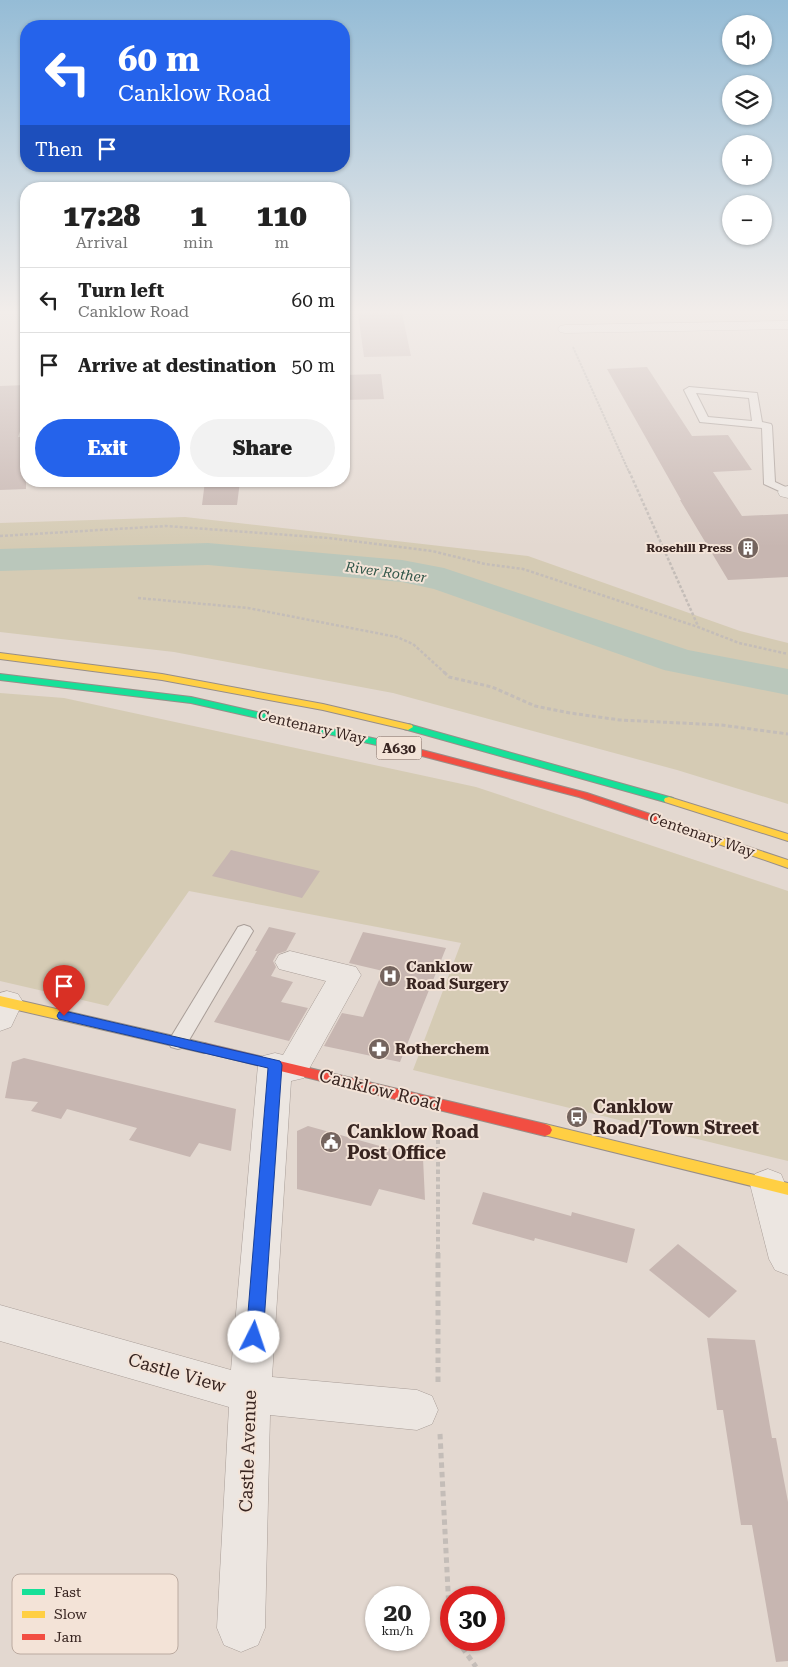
<!DOCTYPE html>
<html lang="en">
<head>
<meta charset="utf-8">
<style>
  body { margin:0; font-family:"Roboto Serif",serif; background:#f2f2f2; color:#222; height:100vh; display:flex; flex-direction:column; font-size:19px; white-space:nowrap }
  * { box-sizing:border-box; margin:0 }
  p { font-size:16px; color:#767676 }
  .icon { flex:none; width:28px; height:28px; fill:none; stroke:currentColor; stroke-width:2; stroke-linecap:round; stroke-linejoin:round }
  .map { position:relative; flex:1; overflow:hidden }
  .panel { position:absolute; left:20px; top:182px; width:330px; height:305px; display:flex; flex-direction:column; background:#fff; border-radius:20px; box-shadow:0 1px 4px #0004 }
  .panel>* { flex:none }
  .hud { position:absolute; left:20px; top:20px; width:330px; height:152px; border-radius:20px; box-shadow:0 1px 4px #0004; background:#2563eb; color:#fff; overflow:hidden }
  .fabs { position:absolute; left:722px; top:15px; display:grid; gap:10px }
  .fabs a { display:grid; place-items:center; width:50px; height:50px; border-radius:50%; background:#fff; box-shadow:0 1px 4px #0004; font-size:25px }
  .speed { position:absolute; left:365px; top:1586px; display:flex; gap:10px; font-size:25px; font-weight:700; text-align:center }
  .speed>* { display:grid; place-content:center; width:65px; height:65px; border-radius:50%; background:#fff; box-shadow:0 1px 4px #0004; line-height:1 }
  .speed small { font-size:12px; font-weight:400 }
  .speed .limit { border:8px solid #d22; background:#fff; color:#111 }
  .pin { position:absolute; display:grid; place-items:center; width:42px; height:42px; color:#fff; margin:-51px -21px; border-radius:50% 50% 50% 0; rotate:-45deg; box-shadow:0 0 5px #0007 }
  .pin .icon { rotate:45deg }
  .me { position:absolute; width:55px; margin:-28px; rotate:4deg; stroke-linejoin:round; filter:drop-shadow(0 0 4px #0008) }
  .turn { display:flex; align-items:center; gap:18px; height:105px; padding:0 15px; font-size:22px }
  .turn .icon { width:65px; height:65px; stroke-width:2.5 }
  .turn b { display:block; font-size:35px; line-height:42px }
  .then { display:flex; align-items:center; height:48px; padding:0 15px; background:#0003; gap:10px; font-size:19px }
  .eta { display:flex; justify-content:space-evenly; align-items:center; height:85px; text-align:center }
  .eta b { font-size:30px; font-weight:800; line-height:35px }
  .cta { display:flex; gap:10px; margin-top:auto; padding:10px 15px }
  .cta a { flex:1; height:58px; border-radius:30px; background:#2563eb; color:#fff; font-size:20px; font-weight:800; line-height:58px; text-align:center }
  .cta a+a { background:#f2f2f2; color:#222 }
  ul { padding:0; list-style:none }
  li { display:flex; align-items:center; gap:15px; height:65px; padding:0 15px; border-top:1px solid #e0e0e0 }
  li div { flex:1 }
  li b { display:block; font-size:19px }
  li em { font-style:normal }
  .map>svg:first-child { display:block }
  .green { fill:#d5cbb4 }
  .lines { fill:none; stroke-linecap:round; stroke-linejoin:round }
  .river { fill:#bac7bb; fill-rule:evenodd }
  .building { fill:#c7b6b1 }
  .lane-casing { stroke:#a99e98; stroke-width:2 }
  .street-casing { stroke:#a99e98; stroke-width:1 }
  .fast-casing { stroke:#988e88; stroke-width:2 }
  .slow-casing { stroke:#988e88; stroke-width:2 }
  .jam-casing { stroke:#988e88; stroke-width:2 }
  .path-far4 { stroke:#c4bdb8; stroke-width:2; stroke-dasharray:2.5 1; stroke-linecap:butt }
  .path-far3 { stroke:#c4bdb8; stroke-width:2.5; stroke-dasharray:3 2; stroke-linecap:butt }
  .path-far2 { stroke:#c4bdb8; stroke-width:3; stroke-dasharray:4 2.5; stroke-linecap:butt }
  .path-far1 { stroke:#c4bdb8; stroke-width:4; stroke-dasharray:4.5 3; stroke-linecap:butt }
  .path { stroke:#c4bdb8; stroke-width:5; stroke-dasharray:5.5 4; stroke-linecap:butt }
  .lane { fill:#ece6e1; fill-rule:evenodd }
  .street { fill:#ece6e1; fill-rule:evenodd }
  .fast { fill:#16e098; fill-rule:evenodd }
  .slow { fill:#ffcf43; fill-rule:evenodd }
  .jam { fill:#f24e42; fill-rule:evenodd }
  .route { fill:#2563eb; stroke:#184099 }
  .labels { text-anchor:middle; stroke-width:4; stroke-linejoin:round; paint-order:stroke }
  .far-poi-label { font-size:12px; font-weight:bold; fill:#382521; stroke:#f3e3d7; text-anchor:end }
  .far-water-label { font-size:14px; font-style:italic; fill:#315649; stroke:#f3e3d7 }
  .shield { fill:#f3e3d7; stroke:#705e58; stroke-width:1 }
  .shield-label { font-size:14px; font-weight:bold; fill:#382521 }
  .street-label { font-size:15px; fill:#382521; stroke:#f3e3d7 }
  .poi-label { font-size:15px; font-weight:bold; fill:#382521; stroke:#f3e3d7; text-anchor:start }
  .near-street-label { font-size:18px; fill:#382521; stroke:#f3e3d7 }
  .near-poi-label { font-size:18px; font-weight:bold; fill:#382521; stroke:#f3e3d7; text-anchor:start }
  .key { fill:#f3e3d7; stroke:#bbaaa0; stroke-width:1 }
  .key-label { font-size:14px; fill:#382521 }
</style>
</head>
<body>
<div class="map">
<svg width="788" height="1667" viewBox="0 0 788 1667">
  <rect width="100%" height="100%" fill="#e3d8d0"/>
  <!-- green -->
  <g class="green">
    <polygon points="185,517 528,556 740,631 788,643 788,804 677,770 393,693 174,652 0,632 0,523"/>
    <polygon points="0,693 64,698 476,787 788,891 788,1161 413,1070 461,943 189,891 108,1006 0,981"/>
  </g>
  <g class="lines">
    <!-- river -->
    <polygon class="river" points="208,543 402,560 444,568 688,650 788,669 788,695 664,670 434,589 402,582 208,565 0,571 0,549"/>
  </g>
  <!-- building -->
  <g class="building">
    <polygon points="358,313 402,313 411,356 364,357"/>
    <polygon points="647,367 692,436 728,435 752,470 713,472 742,516 788,514 788,577 728,580 680,500 681,500 607,369"/>
    <polygon points="381,374 384,399 344,400 344,375"/>
    <polygon points="26,385 26,414 18,437 26,437 26,489 0,490 0,386"/>
    <polygon points="205,481 240,481 237,505 202,505"/>
    <polygon points="231,850 320,871 302,898 212,876"/>
    <polygon points="269,927 296,933 286,951 277,954 273,961 276,967 271,976 293,982 281,1002 308,1008 289,1041 214,1022 257,951 255,951"/>
    <polygon points="363,932 446,948 400,1062 324,1046 342,1013 363,1017 383,971 349,963"/>
    <polygon points="24,1058 236,1109 231,1151 199,1143 190,1157 129,1140 137,1128 67,1109 61,1119 31,1111 38,1102 5,1098 12,1062"/>
    <polygon points="308,1126 423,1158 425,1200 379,1189 371,1206 297,1189 297,1131"/>
    <polygon points="483,1192 571,1216 572,1212 635,1229 627,1263 535,1238 534,1241 472,1224"/>
    <polygon points="678,1244 737,1291 709,1318 649,1270"/>
    <polygon points="707,1338 755,1340 772,1438 776,1438 788,1502 788,1661 776,1662 752,1525 741,1525 723,1410 717,1410"/>
  </g>
  <g class="lines">
    <!-- lane casing -->
    <g class="lane-casing">
      <g id="lane">
        <path d="M689,387L757,393L762,422L771,424L772,426L775,482L788,488V495L764,484L762,428L700,422L684,390ZM696,393L749,398L752,421L708,417Z"/>
        <polygon points="244,925 250,927 253,931 185,1047 178,1049 171,1047 168,1042 171,1037 238,927"/>
      </g>
    </g>
    <!-- street casing -->
    <g class="street-casing">
      <g id="street">
        <polygon points="788,321 788,329 565,333 560,332 558,329 560,326 565,325"/>
        <polygon points="788,486 788,498 780,496 778,492 780,488"/>
        <polygon points="290,951 356,967 361,975 304,1078 291,1081 272,1377 417,1390 432,1396 438,1410 432,1424 417,1430 270,1415 265,1628 258,1645 241,1652 224,1645 217,1628 229,1407 0,1341 0,1305 231,1370 258,1065 263,1056 275,1053 283,1055 326,981 279,969 275,962 279,955"/>
        <polygon points="7,991 18,994 23,1002 11,1027 0,1031 0,993"/>
        <polygon points="768,1169 781,1174 788,1191 788,1275 775,1270 769,1259 750,1184 755,1174"/>
      </g>
    </g>
    <!-- fast casing -->
    <g class="fast-casing">
      <g id="fast">
        <polygon points="0,674 191,697 403,745 408,748 403,751 191,703 0,680"/>
        <polygon points="408,724 673,798 674,800 673,802 665,802 404,729 403,727"/>
      </g>
    </g>
    <!-- slow casing -->
    <g class="slow-casing">
      <g id="slow">
        <polygon points="0,653 162,674 323,704 412,725 413,727 408,730 323,710 162,680 0,659"/>
        <polygon points="669,797 788,834 788,841 665,802 664,800 665,798"/>
        <polygon points="667,820 788,860 788,868 663,825 661,823 663,821"/>
        <polygon points="0,996 204,1043 209,1045 211,1048 209,1051 204,1053 0,1006"/>
        <polygon points="545,1124 788,1183 788,1195 540,1134 538,1130 540,1126"/>
      </g>
    </g>
    <!-- jam casing -->
    <g class="jam-casing">
      <g id="jam">
        <polygon points="403,745 587,793 671,821 673,823 667,826 663,825 579,797 399,750 398,748 399,746"/>
        <polygon points="204,1043 545,1124 550,1126 552,1130 550,1134 545,1136 199,1051 197,1048 199,1045"/>
      </g>
    </g>
    <!-- path-far4 -->
    <polyline class="path-far4" points="573,347 629,472"/>
    <!-- path-far3 -->
    <g class="path-far3">
      <polyline points="629,471 698,626"/>
      <polyline points="0,536 166,526 329,538 432,551 485,564 523,569 698,627 739,643 788,654"/>
      <polyline points="138,598 248,608 397,637 413,644 445,673"/>
    </g>
    <!-- path-far2 -->
    <polyline class="path-far2" points="444,672 449,677 492,687 535,706 570,713 620,720 721,725 788,734"/>
    <!-- path-far1 -->
    <polyline class="path-far1" points="438,1132 438,1254"/>
    <!-- path -->
    <g class="path">
      <polyline points="438,1253 438,1383"/>
      <polyline points="440,1434 449,1610 451,1618"/>
      <polyline points="457,1640 476,1667"/>
    </g>
    <!-- lane -->
    <use href="#lane" class="lane"/>
    <!-- street -->
    <use href="#street" class="street"/>
    <!-- fast -->
    <use href="#fast" class="fast"/>
    <!-- slow -->
    <use href="#slow" class="slow"/>
    <!-- jam -->
    <use href="#jam" class="jam"/>
  </g>
  <!-- sky -->
  <linearGradient id="sky" x2="0" y2="1"><stop stop-color="#95bcd6"/><stop offset="0.57" stop-color="#f2edea"/><stop offset="1" stop-color="#f2edea" stop-opacity="0"/></linearGradient>
  <rect width="788" height="547" fill="url(#sky)"/>
  <!-- route -->
  <polygon class="route" points="64,1011 280,1061 282,1065 263,1337 260,1342 254,1345 248,1342 246,1337 268,1068 59,1019 57,1016 59,1012"/>
  <!-- icons -->
  <defs>
    <g id="building-disc" transform="scale(1.125)"><circle r="9.5" fill="#74645e" stroke="#f3e3d7"/><path d="M-4-6H4V6H1V3H-1V6H-4ZM-2.5-4.3h1.7v1.8h-1.7ZM.8-4.3h1.7v1.8H.8ZM-2.5-1h1.7V.8h-1.7ZM.8-1h1.7V.8H.8Z" fill="#fff"/></g>
    <g id="hospital-disc" transform="scale(1.125)"><circle r="9.5" fill="#74645e" stroke="#f3e3d7"/><path d="M-5-5h3v3.5h4V-5h3V5h-3V1.5h-4V5h-3Z" fill="#fff"/></g>
    <g id="pharmacy-disc" transform="scale(1.125)"><circle r="9.5" fill="#74645e" stroke="#f3e3d7"/><path d="M-2-6h4v4h4v4h-4v4h-4v-4h-4v-4h4Z" fill="#fff"/></g>
    <g id="bus-disc" transform="scale(1.125)"><circle r="9.5" fill="#74645e" stroke="#f3e3d7"/><path d="M-5-6H5V4H4V6H2V4H-2V6H-4V4H-5ZM-3.5-4V0h7V-4ZM-3.5 1.2v1.5H-2V1.2ZM2 1.2v1.5H3.5V1.2Z" fill="#fff"/></g>
    <g id="civic-disc" transform="scale(1.125)"><circle r="9.5" fill="#74645e" stroke="#f3e3d7"/><path d="M-.6-6.5H3V-4.5H.6V-3L4-1V1h2V6H-6V1h2V-1L-.6-3ZM-1.2 2.5V6h2.4V2.5Z" fill="#fff"/></g>
  </defs>
  <g fill-rule="evenodd">
    <use href="#building-disc" x="748" y="548"/>
    <use href="#hospital-disc" x="390" y="976"/>
    <use href="#pharmacy-disc" x="379" y="1049"/>
    <use href="#bus-disc" x="577" y="1117"/>
    <use href="#civic-disc" x="331" y="1142"/>
  </g>
  <g class="labels">
    <!-- far-poi labels -->
    <g class="far-poi-label">
      <text x="732" y="552">Rosehill Press</text>
    </g>
    <!-- far-water labels -->
    <g class="far-water-label">
      <text transform="translate(386 572) rotate(8)" y="5">River Rother</text>
    </g>
    <!-- shield labels -->
    <rect class="shield" x="376.5" y="736.5" width="45" height="23" rx="4"/>
    <g class="shield-label">
      <text x="399" y="753">A630</text>
    </g>
    <!-- street labels -->
    <g class="street-label">
      <text transform="translate(312 727) rotate(13)" y="5">Centenary Way</text>
      <text transform="translate(702 835) rotate(19)" y="5">Centenary Way</text>
    </g>
    <!-- poi labels -->
    <g class="poi-label">
      <text x="406" y="972">Canklow<tspan x="406" dy="17">Road Surgery</tspan></text>
      <text x="395" y="1054">Rotherchem</text>
    </g>
    <!-- near-street labels -->
    <g class="near-street-label">
      <text transform="translate(380 1090) rotate(14)" y="6">Canklow Road</text>
      <text transform="translate(177 1373) rotate(16)" y="6">Castle View</text>
      <text transform="translate(248 1451) rotate(-88)" y="6">Castle Avenue</text>
    </g>
    <!-- near-poi labels -->
    <g class="near-poi-label">
      <text x="593" y="1113">Canklow<tspan x="593" dy="21">Road/Town Street</tspan></text>
      <text x="347" y="1138">Canklow Road<tspan x="347" dy="21">Post Office</tspan></text>
    </g>
  </g>
  <!-- legend -->
  <rect x="12" y="1574" width="166" height="80" rx="8" class="key"/>
  <rect x="22" y="1589" width="23" height="6" fill="#16e098"/>
  <rect x="22" y="1611" width="23" height="7" fill="#ffcf43"/>
  <rect x="22" y="1634" width="23" height="6" fill="#f24e42"/>
  <g class="key-label">
    <text x="54" y="1597">Fast</text>
    <text x="54" y="1619">Slow</text>
    <text x="54" y="1642">Jam</text>
  </g>
</svg>
<div class="fabs">
<a><svg class="icon" aria-label="sound" viewBox="0 0 24 24"><path d="M4 9h4l5-4v14l-5-4H4zM17 9q2 3 0 6"/></svg></a>
<a><svg class="icon" aria-label="layers" viewBox="0 0 24 24"><path d="M12 4l9 5-9 5-9-5zM3 14l9 5 9-5"/></svg></a>
<a>+</a>
<a>−</a>
</div>
<div class="speed"><div>20<small>km/h</small></div><div class="limit">30</div></div>
<div class="pin" style="left:64px;top:1016px;background:#d93025"><svg class="icon" aria-label="arrive" viewBox="0 0 24 24"><path d="M6 21V4h12l-3 4 3 4H6"/></svg></div>
<svg class="me" style="left:254px;top:1337px" viewBox="-20 -20 40 40"><circle r="19" fill="#fff"/><path d="M0-13L10 11 0 6-10 11z" fill="#2563eb"/></svg>
<div class="hud">
<div class="turn"><svg class="icon" aria-label="left" viewBox="0 0 24 24"><path d="M17 20v-9H6M10 6l-5 5 5 5"/></svg><div><b>60 m</b>Canklow Road</div></div>
<div class="then">Then<svg class="icon" aria-label="arrive" viewBox="0 0 24 24"><path d="M6 21V4h12l-3 4 3 4H6"/></svg></div>
</div>
<section class="panel">
<div class="eta">
<div><b>17:28</b><p>Arrival</p></div>
<div><b>1</b><p>min</p></div>
<div><b>110</b><p>m</p></div>
</div>
<ul>
<li><svg class="icon" aria-label="left" viewBox="0 0 24 24"><path d="M17 20v-9H6M10 6l-5 5 5 5"/></svg><div><b>Turn left</b><p>Canklow Road</p></div><em>60 m</em></li>
<li><svg class="icon" aria-label="arrive" viewBox="0 0 24 24"><path d="M6 21V4h12l-3 4 3 4H6"/></svg><div><b>Arrive at destination</b></div><em>50 m</em></li>
</ul>
<div class="cta"><a>Exit</a><a>Share</a></div>
</section>
</div>
</body>
</html>
